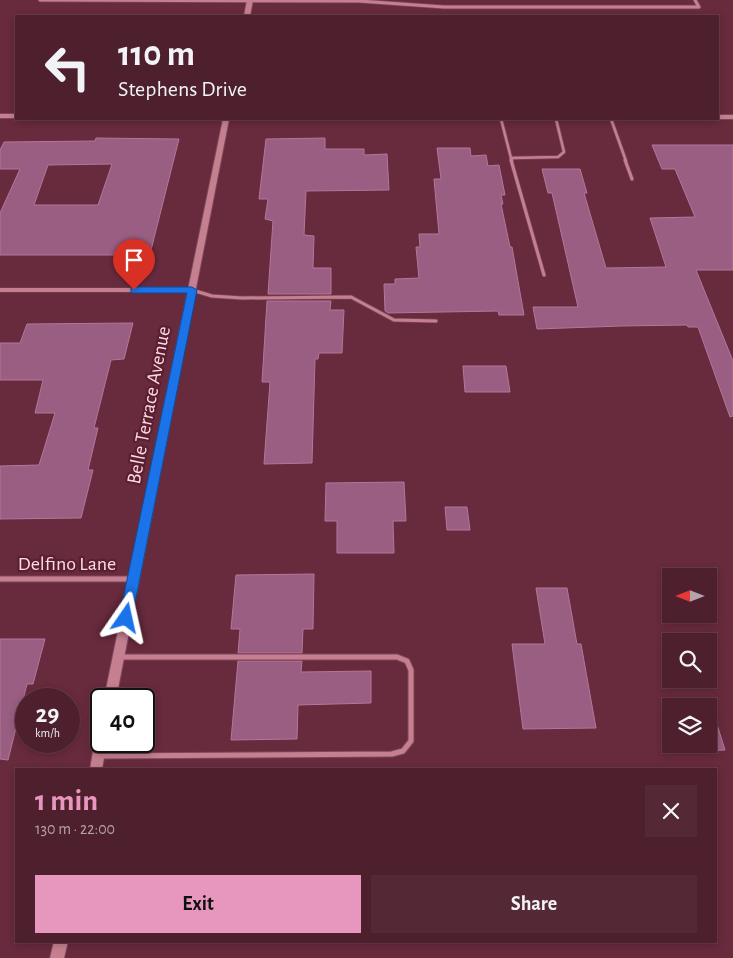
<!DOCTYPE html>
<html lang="en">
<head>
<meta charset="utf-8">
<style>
  body { margin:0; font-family:"Alegreya Sans",sans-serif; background:#552836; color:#f1f3f6; height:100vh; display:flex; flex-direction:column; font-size:19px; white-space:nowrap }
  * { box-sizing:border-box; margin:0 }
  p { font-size:16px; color:#b3a3aa }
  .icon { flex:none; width:28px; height:28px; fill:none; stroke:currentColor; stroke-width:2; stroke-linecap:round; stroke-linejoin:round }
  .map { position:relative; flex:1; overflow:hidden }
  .sheet { position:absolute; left:15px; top:768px; width:702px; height:175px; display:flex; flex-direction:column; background:#4e202e; border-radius:0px; box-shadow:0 2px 8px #0003,0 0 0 1px #653e4a }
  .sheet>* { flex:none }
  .top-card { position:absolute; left:15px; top:15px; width:704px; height:105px; border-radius:0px; box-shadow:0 2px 8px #0003,0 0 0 1px #653e4a; background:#4e202e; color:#f1f3f6; overflow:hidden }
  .needle { width:32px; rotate:270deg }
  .controls { position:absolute; left:662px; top:568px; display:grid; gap:10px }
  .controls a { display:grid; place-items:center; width:55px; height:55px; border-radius:0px; background:#4e202e; box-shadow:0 2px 8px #0003,0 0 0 1px #653e4a; font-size:25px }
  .speed { position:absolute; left:15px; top:688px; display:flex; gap:10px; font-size:25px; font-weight:700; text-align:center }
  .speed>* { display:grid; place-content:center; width:65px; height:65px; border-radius:50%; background:#4e202e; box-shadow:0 2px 8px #0003,0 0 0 1px #653e4a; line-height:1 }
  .speed small { font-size:12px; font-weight:400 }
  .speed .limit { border:2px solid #111; border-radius:8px; background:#fff; color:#111 }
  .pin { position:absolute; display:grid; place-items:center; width:42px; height:42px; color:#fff; margin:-51px -21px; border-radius:50% 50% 50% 0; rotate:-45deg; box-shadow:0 0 5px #0007 }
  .pin .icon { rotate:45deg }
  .me { position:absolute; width:55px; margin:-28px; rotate:11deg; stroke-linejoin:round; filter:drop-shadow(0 0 4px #0008) }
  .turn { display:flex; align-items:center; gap:18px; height:105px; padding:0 20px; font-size:22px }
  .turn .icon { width:65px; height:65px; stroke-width:2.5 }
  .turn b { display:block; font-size:35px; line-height:42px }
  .round { display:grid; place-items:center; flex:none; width:52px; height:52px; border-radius:0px; background:#552836 }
  .headline { display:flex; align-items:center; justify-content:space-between; height:85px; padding:0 20px }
  h1 { font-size:30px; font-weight:600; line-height:38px; color:#e797bd }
  .cta { display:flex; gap:10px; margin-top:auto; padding:10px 20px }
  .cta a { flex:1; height:58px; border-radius:0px; background:#e797bd; color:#111; font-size:20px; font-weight:600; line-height:58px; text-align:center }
  .cta a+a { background:#552836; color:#f1f3f6 }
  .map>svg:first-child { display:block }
  .building { fill:#995e82; stroke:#b4769a; fill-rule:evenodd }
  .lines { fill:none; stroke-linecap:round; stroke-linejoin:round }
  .lane-far2-casing { stroke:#7c4859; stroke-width:4 }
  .lane-far1-casing { stroke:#7c4859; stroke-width:4.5 }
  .lane-casing { stroke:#7c4859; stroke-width:7 }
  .street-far2-casing { stroke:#7c4859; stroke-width:4.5 }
  .street-far1-casing { stroke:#7c4859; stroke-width:5 }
  .street-casing { stroke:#7c4859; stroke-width:7 }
  .secondary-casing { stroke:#7c4859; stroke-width:2 }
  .lane-far2 { stroke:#c67f90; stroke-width:2.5 }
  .lane-far1 { stroke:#c67f90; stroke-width:3 }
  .lane { stroke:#c67f90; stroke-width:5 }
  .street-far2 { stroke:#c67f90; stroke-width:3 }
  .street-far1 { stroke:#c67f90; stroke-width:4 }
  .street { stroke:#c67f90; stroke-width:5 }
  .secondary { fill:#c67f90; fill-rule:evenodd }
  .route { fill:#1a73e8; stroke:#114b97 }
  .labels { text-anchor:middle; stroke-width:4.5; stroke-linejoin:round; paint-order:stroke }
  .street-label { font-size:20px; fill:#fcdce3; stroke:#5c1f32 }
</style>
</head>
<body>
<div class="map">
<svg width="733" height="958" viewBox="0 0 733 958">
  <rect width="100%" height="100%" fill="#682a3d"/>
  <!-- building -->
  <g class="building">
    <path d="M96,138L179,139L151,250H133L131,255H0V213L20,169H0V150L4,142L95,141ZM112,164L98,205H34L48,165Z"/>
    <polygon points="325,138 325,149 364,149 364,155 387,154 389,190 306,191 304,235 314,236 313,268 331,268 331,294 268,294 273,221 265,219 268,199 259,199 266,139"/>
    <polygon points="652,145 733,145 733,270 696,270 733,361 733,416 730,417 698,327 688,327 687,325 621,326 537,329 533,307 578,307 552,193 548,193 542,169 580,169 587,193 584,193 606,268 666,267 650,218 695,217 675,169 662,169"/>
    <polygon points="437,148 470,148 471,156 486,155 488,166 499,165 505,195 501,195 503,204 501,204 510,247 512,247 524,315 499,315 498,311 388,313 385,311 384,284 395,284 395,279 419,278 416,247 420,247 419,234 439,234 434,179 441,179"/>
    <polygon points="267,301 331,301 330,310 344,310 342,353 319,353 318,359 315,359 312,463 264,464 270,382 262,382"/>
    <polygon points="133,323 124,359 111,360 94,428 98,428 88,470 93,470 81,518 0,519 0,466 39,465 55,413 35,413 43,380 0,380 0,343 20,343 27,324"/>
    <polygon points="463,366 506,366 510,392 465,392"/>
    <polygon points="404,482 406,521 393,521 394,553 337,553 337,521 325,521 326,483"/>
    <polygon points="445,507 467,507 470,530 447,530"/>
    <polygon points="314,574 313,629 303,629 302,653 238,653 240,629 231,629 236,575"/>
    <polygon points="536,588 567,588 577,644 581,644 596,728 523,729 512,644 545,644"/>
    <polygon points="0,639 45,639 33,684 27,684 8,760 0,759"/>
    <polygon points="238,661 302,661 301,672 371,671 371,703 298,705 297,739 231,740"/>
    <polygon points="709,718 715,718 725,750 703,751 701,744 709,744"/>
  </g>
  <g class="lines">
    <!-- lane-far2 casing -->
    <g class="lane-far2-casing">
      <g id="lane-far2">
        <polyline points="501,119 511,158 558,157 564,152 556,119"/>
        <polyline points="611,119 626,161"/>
        <polyline points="511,158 512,161"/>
      </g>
    </g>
    <!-- lane-far1 casing -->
    <g class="lane-far1-casing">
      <g id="lane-far1">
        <polyline points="511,160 544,275"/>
        <polyline points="625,160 632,179"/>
        <polyline points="192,290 212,296 242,298 351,297 394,320 436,321"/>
      </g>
    </g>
    <!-- lane casing -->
    <g class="lane-casing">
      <polyline id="lane" points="100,756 392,754 403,751 411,741 411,670 407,661 397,657 119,657"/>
    </g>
    <!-- street-far2 casing -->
    <g class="street-far2-casing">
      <polyline id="street-far2" points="40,0 359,1 444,7 699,7 695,0"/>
    </g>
    <!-- street-far1 casing -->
    <g class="street-far1-casing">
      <polyline id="street-far1" points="0,290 192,290"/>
    </g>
    <!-- street casing -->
    <g class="street-casing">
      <polyline id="street" points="0,579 134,579"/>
    </g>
    <!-- secondary casing -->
    <g class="secondary-casing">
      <g id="secondary">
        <polygon points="247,0 253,0 250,16 244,16"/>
        <rect x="0" y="114" width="16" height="4"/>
        <polygon points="718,115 733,115 733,119 717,119"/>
        <polygon points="223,119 229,119 116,699 104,699"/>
        <polygon points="101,734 101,741 107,741 102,769 90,769 95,740 97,736"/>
        <polygon points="54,941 68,941 64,958 50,958"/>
      </g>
    </g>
    <!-- lane-far2 -->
    <use href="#lane-far2" class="lane-far2"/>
    <!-- lane-far1 -->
    <use href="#lane-far1" class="lane-far1"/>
    <!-- lane -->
    <use href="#lane" class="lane"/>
    <!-- street-far2 -->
    <use href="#street-far2" class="street-far2"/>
    <!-- street-far1 -->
    <use href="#street-far1" class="street-far1"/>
    <!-- street -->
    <use href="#street" class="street"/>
    <!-- secondary -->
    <use href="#secondary" class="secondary"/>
  </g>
  <!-- route -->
  <polygon class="route" points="134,287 192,287 197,290 132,618 130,622 126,624 121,622 119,618 187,293 131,293 131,288"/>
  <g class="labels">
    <!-- street labels -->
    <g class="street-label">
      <text transform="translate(148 405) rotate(-79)" y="7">Belle Terrace Avenue</text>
      <text x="67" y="570">Delfino Lane</text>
    </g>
  </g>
</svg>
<div class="controls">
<a><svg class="needle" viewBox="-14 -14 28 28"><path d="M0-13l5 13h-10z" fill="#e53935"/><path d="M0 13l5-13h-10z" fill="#b3a3aa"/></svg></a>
<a><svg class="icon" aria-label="search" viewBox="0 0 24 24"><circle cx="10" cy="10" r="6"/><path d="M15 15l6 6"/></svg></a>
<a><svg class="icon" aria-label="layers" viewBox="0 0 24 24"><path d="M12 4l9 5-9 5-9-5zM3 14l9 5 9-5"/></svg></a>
</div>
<div class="speed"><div>29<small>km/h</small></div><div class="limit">40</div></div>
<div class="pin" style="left:134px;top:290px;background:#d93025"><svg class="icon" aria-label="arrive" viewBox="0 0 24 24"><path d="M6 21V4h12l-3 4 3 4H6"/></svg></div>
<svg class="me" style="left:126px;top:618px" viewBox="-20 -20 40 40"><path d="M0-17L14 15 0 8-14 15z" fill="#1a73e8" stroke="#fff" stroke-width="4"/></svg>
<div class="top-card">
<div class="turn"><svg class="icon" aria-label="left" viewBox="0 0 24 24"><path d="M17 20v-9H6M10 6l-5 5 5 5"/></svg><div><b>110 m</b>Stephens Drive</div></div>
</div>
<section class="sheet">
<div class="headline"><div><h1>1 min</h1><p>130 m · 22:00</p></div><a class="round"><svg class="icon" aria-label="close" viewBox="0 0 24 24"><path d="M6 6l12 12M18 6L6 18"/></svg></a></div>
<div class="cta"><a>Exit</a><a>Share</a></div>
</section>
</div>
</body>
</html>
